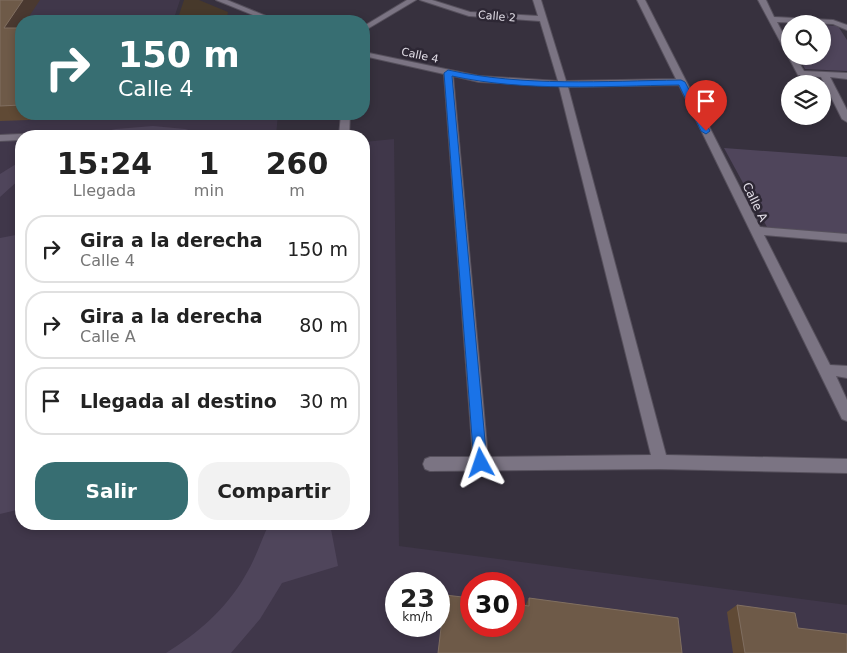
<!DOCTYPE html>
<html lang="es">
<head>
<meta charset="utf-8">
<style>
  body { margin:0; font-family:"DejaVu Sans",sans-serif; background:#f2f2f2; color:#222; height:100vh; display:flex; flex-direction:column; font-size:19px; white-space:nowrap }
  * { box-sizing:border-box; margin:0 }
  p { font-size:16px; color:#767676 }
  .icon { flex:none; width:28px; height:28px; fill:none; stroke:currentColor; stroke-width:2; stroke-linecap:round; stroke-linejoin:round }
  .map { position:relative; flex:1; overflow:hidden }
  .side { position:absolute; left:15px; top:130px; width:355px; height:400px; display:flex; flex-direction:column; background:#fff; border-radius:20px; box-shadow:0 2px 8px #0003 }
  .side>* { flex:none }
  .top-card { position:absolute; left:15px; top:15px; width:355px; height:105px; border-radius:20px; box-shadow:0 2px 8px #0003; background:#376e72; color:#fff; overflow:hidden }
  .controls { position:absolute; left:781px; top:15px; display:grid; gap:10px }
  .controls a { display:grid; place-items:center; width:50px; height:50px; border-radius:50%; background:#fff; box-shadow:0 2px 8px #0003; font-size:25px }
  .speed { position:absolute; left:385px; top:572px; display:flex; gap:10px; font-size:25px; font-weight:700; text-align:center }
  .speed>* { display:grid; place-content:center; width:65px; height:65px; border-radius:50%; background:#fff; box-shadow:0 2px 8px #0003; line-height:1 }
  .speed small { font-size:12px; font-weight:400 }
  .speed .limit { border:8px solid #d22; background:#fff; color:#111 }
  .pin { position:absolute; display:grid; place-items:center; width:42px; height:42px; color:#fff; margin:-51px -21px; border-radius:50% 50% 50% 0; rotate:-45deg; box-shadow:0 0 5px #0007 }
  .pin .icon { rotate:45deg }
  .me { position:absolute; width:55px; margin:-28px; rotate:355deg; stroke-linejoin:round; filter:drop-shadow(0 0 4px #0008) }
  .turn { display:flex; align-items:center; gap:18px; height:105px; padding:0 20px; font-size:22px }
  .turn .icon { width:65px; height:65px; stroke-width:2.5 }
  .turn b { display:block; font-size:35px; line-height:42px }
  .eta { display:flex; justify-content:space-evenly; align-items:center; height:85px; text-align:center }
  .eta b { font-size:30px; font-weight:700; line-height:35px }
  .primary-button { display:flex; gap:10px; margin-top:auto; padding:10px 20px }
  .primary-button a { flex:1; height:58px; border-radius:20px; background:#376e72; color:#fff; font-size:20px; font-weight:700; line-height:58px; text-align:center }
  .primary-button a+a { background:#f2f2f2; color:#222 }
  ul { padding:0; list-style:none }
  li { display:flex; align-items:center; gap:15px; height:68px; margin:0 10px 8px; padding:0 10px; border:2px solid #e0e0e0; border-radius:20px }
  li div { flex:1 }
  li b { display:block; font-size:19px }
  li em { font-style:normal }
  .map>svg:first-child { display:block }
  .built { fill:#40374a; fill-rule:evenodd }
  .medical { fill:#47392b }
  .green { fill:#4f455b }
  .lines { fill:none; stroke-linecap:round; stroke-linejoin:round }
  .service-casing { stroke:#56505c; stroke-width:2 }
  .minor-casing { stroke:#56505c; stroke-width:2 }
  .service { fill:#7b7483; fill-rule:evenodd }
  .minor { fill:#7b7483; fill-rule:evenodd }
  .wall { fill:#604a35 }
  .shaded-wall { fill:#4a3930 }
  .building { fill:#6e5a48; stroke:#806f61 }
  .route { fill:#1a73e8; stroke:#114b97 }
  .labels { text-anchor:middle; stroke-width:5; stroke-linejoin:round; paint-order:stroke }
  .far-street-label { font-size:11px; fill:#e3dfe8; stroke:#2d2734 }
  .street-label { font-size:12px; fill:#e3dfe8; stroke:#2d2734 }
</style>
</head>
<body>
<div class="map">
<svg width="847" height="653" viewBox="0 0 847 653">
  <rect width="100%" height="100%" fill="#37313e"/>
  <!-- built -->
  <path class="built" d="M0,0H180L173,21H21V114H278L276,136H21V524H364V142L394,139L399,546L847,605V653H0ZM396,584H439V626H396ZM471,584H514V626H471Z"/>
  <!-- medical -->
  <polygon class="medical" points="184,0 199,0 228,12 227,17 236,16 236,20 250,21 177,21"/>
  <!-- green -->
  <g class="green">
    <polygon points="823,25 838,26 847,40 847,71 805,69 798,56 822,56"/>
    <polygon points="153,126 185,129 210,136 81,136 116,129"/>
    <polygon points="724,148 847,157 847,235 767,227"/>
    <polygon points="21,161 21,178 0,197 0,174"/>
    <polygon points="21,234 21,509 0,514 0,238"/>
    <path d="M269,524H330L338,566L282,583L260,619L231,653H166C197,634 227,608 245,576C255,560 261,541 269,524Z"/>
  </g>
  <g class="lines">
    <!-- service casing -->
    <g class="service-casing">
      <polygon id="service" points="21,134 25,136 21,136 21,140 0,141 0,135"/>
    </g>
    <!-- minor casing -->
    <g class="minor-casing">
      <g id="minor">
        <polygon points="216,0 227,0 278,21 268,21"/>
        <polygon points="407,0 416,0 364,31 364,26"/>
        <path d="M420,0H432L470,12L538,16L533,0H541L566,81L676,79L637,0H645L760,227L847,234V242L764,235L830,365L847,366V378L836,376L847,400V421L842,419L679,85L568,87L666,455L847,459V473L660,469L430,471L425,469L423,464L425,459L430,457H473L444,74L364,56V52L479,76L558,81L540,21L469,16ZM453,76L479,82L559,86L651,455L488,457Z"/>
        <polygon points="758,0 766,0 774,17 833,20 847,25 847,30 833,24 777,22 790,47 790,56 795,56 804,71 847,73 847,79 830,77 847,110 847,122 842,119 821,77 798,75"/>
        <polygon points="341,114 350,114 349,136 339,136"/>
      </g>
    </g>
    <!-- service -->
    <use href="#service" class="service"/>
    <!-- minor -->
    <use href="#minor" class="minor"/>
  </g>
  <!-- wall -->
  <g class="wall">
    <polygon points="0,0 21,21 21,114 60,114 57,119 0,121"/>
    <polygon points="121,114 149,114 121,116"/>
    <polygon points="529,598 678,618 525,606"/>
    <polygon points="737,605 798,628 847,653 733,653 727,612"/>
  </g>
  <!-- shaded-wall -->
  <g class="shaded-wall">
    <polygon points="23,0 40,0 26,21 21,21 21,28 4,28"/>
    <polygon points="55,114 60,114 57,119"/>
  </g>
  <!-- building -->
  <g class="building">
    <polygon points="0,0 23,0 4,28 21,28 21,105 0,106"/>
    <polygon points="445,595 471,598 471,626 514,626 514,604 529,606 529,598 678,618 682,653 438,653"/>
    <polygon points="737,605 795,613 798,628 847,634 847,653 745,653"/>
  </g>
  <!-- route -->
  <path class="route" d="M448,70C524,87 604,81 681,80L685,82L710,131L706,134L701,131L679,85C604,86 526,92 452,76L487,463L485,467L481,469L476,467L474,463L444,73Z"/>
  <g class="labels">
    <!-- far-street labels -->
    <g class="far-street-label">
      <text transform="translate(497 16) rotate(5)" y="4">Calle 2</text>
      <text transform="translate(420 55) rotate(12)" y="4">Calle 4</text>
    </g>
    <!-- street labels -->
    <g class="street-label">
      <text transform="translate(755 202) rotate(64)" y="4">Calle A</text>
    </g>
  </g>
</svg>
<div class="controls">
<a><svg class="icon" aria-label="search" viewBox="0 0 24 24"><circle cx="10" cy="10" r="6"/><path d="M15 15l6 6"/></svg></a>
<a><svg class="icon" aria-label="layers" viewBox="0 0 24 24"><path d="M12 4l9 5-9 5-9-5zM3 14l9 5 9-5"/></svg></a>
</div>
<div class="speed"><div>23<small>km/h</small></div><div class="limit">30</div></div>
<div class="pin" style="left:706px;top:131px;background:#d93025"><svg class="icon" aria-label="arrive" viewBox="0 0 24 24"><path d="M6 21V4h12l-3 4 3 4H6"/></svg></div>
<svg class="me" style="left:481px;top:463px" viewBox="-20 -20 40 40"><path d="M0-17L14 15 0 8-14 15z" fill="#1a73e8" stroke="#fff" stroke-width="4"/></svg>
<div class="top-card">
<div class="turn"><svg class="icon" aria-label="right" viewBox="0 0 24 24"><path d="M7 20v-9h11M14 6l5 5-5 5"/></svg><div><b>150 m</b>Calle 4</div></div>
</div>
<section class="side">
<div class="eta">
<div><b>15:24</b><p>Llegada</p></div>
<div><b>1</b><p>min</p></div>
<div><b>260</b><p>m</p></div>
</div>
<ul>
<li><svg class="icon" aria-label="right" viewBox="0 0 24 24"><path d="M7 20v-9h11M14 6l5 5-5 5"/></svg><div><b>Gira a la derecha</b><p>Calle 4</p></div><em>150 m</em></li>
<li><svg class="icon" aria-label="right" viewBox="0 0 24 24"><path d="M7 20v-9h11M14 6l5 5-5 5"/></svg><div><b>Gira a la derecha</b><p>Calle A</p></div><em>80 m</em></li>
<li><svg class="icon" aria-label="arrive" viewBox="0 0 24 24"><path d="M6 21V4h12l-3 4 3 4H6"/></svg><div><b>Llegada al destino</b></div><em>30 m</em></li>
</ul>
<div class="primary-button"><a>Salir</a><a>Compartir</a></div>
</section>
</div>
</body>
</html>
